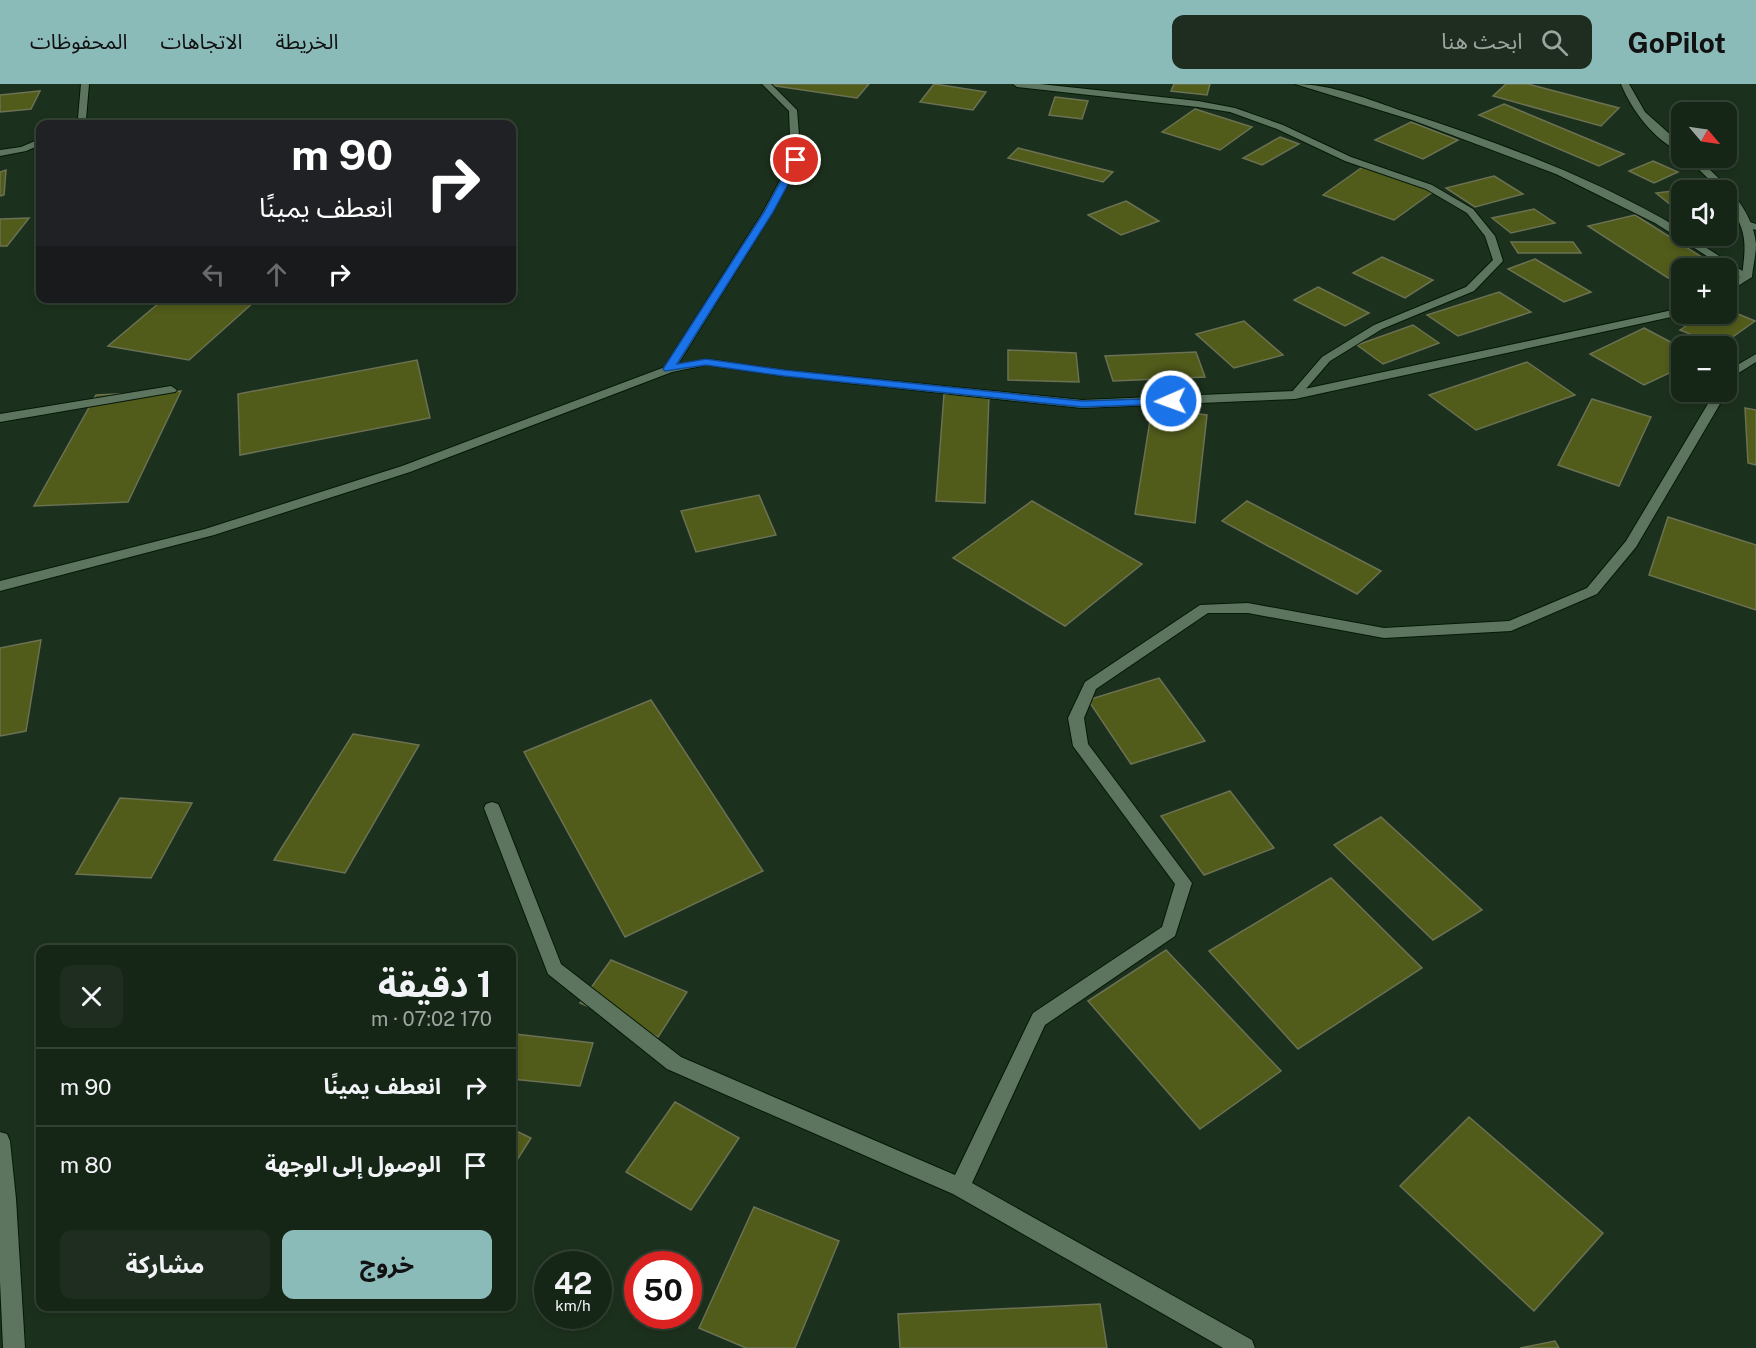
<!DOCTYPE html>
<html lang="ar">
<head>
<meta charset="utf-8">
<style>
  body { margin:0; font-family:"Public Sans","Noto Sans Arabic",sans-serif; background:#1e2d1f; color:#f1f3f6; direction:rtl; height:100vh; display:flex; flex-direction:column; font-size:22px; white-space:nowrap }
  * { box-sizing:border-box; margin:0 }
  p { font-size:20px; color:#9da5a1 }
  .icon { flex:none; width:33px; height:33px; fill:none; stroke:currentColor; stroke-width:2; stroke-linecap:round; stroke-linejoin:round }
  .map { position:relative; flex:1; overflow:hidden; direction:ltr }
  .drawer { position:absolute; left:36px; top:861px; width:480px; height:366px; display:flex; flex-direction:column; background:#152516; border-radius:12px; box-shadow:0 3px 9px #0003,0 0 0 2px #344235; direction:rtl }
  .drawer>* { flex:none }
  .guide { position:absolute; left:36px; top:36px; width:480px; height:183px; border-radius:12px; box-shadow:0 3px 9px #0003,0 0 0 2px #344235; direction:rtl; background:#202124; color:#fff; overflow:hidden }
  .needle { width:39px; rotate:119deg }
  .buttons { position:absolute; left:1671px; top:18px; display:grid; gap:12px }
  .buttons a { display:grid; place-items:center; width:66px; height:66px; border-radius:12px; background:#152516; box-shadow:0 3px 9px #0003,0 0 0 2px #344235; font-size:30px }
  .speed { position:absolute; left:534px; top:1167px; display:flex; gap:12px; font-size:30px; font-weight:700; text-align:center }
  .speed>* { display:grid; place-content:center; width:78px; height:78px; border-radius:50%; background:#152516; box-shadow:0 3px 9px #0003,0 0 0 2px #344235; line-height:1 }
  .speed small { font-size:15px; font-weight:400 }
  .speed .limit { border:9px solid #d22; background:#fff; color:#111 }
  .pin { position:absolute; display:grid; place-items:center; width:51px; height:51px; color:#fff; margin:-26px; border:3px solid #fff; border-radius:50%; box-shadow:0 2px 6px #0007 }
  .me { position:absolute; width:66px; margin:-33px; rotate:268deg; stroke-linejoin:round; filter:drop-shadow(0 0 4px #0008) }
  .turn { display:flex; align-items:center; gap:21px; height:126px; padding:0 24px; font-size:27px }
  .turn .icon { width:78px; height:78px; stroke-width:2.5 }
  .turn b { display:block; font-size:42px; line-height:51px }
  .lanes { display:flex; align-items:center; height:57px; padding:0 24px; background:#0003; justify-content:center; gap:30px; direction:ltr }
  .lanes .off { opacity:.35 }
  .round { display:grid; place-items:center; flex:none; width:63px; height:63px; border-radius:12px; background:#1e2d1f }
  .head { display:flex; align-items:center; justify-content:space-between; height:102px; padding:0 24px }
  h1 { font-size:36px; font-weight:700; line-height:45px }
  .action { display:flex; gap:12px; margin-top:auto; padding:12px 24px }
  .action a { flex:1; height:69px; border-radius:12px; background:#8bbbb9; color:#111; font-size:24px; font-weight:700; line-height:69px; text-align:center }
  .action a+a { background:#1e2d1f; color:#f1f3f6 }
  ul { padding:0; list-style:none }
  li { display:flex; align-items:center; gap:18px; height:78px; padding:0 24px; border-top:2px solid #344235 }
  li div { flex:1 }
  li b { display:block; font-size:22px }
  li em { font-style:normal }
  header { display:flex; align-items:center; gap:36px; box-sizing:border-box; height:84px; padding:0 30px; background:#8bbbb9; color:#111 }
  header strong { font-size:28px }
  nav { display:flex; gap:33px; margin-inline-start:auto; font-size:21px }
  .search { width:420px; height:54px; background:#1e2d1f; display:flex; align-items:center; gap:15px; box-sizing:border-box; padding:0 21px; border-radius:12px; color:#9da5a1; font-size:22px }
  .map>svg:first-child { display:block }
  .building { fill:#515b1a; stroke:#6b7153; stroke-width:1.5 }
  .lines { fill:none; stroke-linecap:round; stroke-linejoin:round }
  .minor-casing { stroke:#041907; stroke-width:2 }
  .secondary-casing { stroke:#041907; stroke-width:2 }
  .minor { fill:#5d755e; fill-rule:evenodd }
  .secondary { fill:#5d755e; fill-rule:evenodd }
  .route { fill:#1a73e8; stroke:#114b97; stroke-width:1.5 }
</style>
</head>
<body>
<header>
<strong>GoPilot</strong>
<div class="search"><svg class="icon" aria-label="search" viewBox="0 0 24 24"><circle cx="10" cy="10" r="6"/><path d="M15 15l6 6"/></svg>ابحث هنا</div>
<nav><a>الخريطة</a><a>الاتجاهات</a><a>المحفوظات</a></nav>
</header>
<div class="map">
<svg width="1756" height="1264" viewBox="0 0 1756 1264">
  <rect width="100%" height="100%" fill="#1c311d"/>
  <!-- building -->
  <g class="building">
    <polygon points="762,0 869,0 857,14"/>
    <polygon points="934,0 935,0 986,8 973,26 920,18"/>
    <polygon points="1174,0 1210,0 1207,11 1171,7"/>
    <polygon points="1506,0 1528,0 1619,24 1601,42 1493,12"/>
    <polygon points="40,7 31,25 0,28 0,11"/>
    <polygon points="1055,13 1088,17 1082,35 1049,31"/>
    <polygon points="1504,20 1624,70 1599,82 1479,31"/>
    <polygon points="1195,25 1252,43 1220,66 1162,48"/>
    <polygon points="1411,38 1458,56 1423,75 1375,56"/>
    <polygon points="1280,53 1299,60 1262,81 1243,74"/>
    <polygon points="1018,64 1113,88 1103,98 1008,74"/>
    <polygon points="1653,77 1678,88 1654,99 1629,87"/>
    <polygon points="1364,82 1434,107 1394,136 1323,111"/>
    <polygon points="6,86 4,111 0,112 0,88"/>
    <polygon points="1494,92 1523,110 1475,123 1446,104"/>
    <polygon points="1689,105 1690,106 1682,106 1682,130 1656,109"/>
    <polygon points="1126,117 1159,137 1121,151 1088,131"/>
    <polygon points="1534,125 1555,139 1511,149 1492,134"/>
    <polygon points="1635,131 1716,182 1682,184 1682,191 1668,194 1588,142"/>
    <polygon points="29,134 7,162 0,162 0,135"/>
    <polygon points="1511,158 1573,158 1581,169 1518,169"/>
    <polygon points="1382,173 1433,196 1405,214 1353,189"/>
    <polygon points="1535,175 1591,208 1564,218 1508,185"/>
    <polygon points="1318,203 1369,229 1345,242 1294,216"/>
    <polygon points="1499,208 1531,228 1458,252 1427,231"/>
    <polygon points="165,214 234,214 254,218 189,276 108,262"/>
    <polygon points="1726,225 1755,237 1720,262 1680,246 1704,230 1726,230"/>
    <polygon points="1244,237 1283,271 1234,284 1196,250"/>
    <polygon points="1413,241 1439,259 1383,280 1357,261"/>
    <polygon points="1644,244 1682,264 1682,283 1644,301 1590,270"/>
    <polygon points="1008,266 1076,269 1079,298 1008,296"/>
    <polygon points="1196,268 1205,293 1113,297 1105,272"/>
    <polygon points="417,276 430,334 240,371 238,310"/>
    <polygon points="1527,278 1575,311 1476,346 1429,311"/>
    <polygon points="181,307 128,418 34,422 96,311"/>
    <polygon points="944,310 989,311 985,419 936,417"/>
    <polygon points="1592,315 1651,333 1619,402 1558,381"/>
    <polygon points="1152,324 1207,331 1195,439 1135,430"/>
    <polygon points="1745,324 1756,326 1756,381 1748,379"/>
    <polygon points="759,411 776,451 696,468 681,427"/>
    <polygon points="1032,417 1142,480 1065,542 953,474"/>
    <polygon points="1247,417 1381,487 1357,510 1222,437"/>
    <polygon points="1668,433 1756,461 1756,526 1649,491"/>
    <polygon points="41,556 26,647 0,652 0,564"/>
    <polygon points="1159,594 1205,657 1131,680 1088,616"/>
    <polygon points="651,616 763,787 625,853 524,668"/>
    <polygon points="353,650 419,661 345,789 274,776"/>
    <polygon points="1230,707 1274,764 1204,791 1161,732"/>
    <polygon points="120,714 192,719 151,794 76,790"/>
    <polygon points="1381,733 1482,826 1433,856 1334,761"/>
    <polygon points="1331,794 1422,884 1298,965 1209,867"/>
    <polygon points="1166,866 1281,987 1200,1045 1088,917"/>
    <polygon points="611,876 687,908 658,953 580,919"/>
    <polygon points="515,950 593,959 580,1002 512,995 512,963"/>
    <polygon points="675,1018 739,1054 691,1126 626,1088"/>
    <polygon points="1469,1033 1603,1149 1534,1227 1400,1102"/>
    <polygon points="512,1045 531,1054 512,1084"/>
    <polygon points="754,1123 839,1157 795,1264 746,1264 699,1244"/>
    <polygon points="1100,1220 1107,1264 900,1264 898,1230"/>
    <polygon points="1555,1257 1559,1264 1520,1264"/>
  </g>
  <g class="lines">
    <!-- minor casing -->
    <g class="minor-casing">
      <g id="minor">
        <polygon points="81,0 89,0 86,35 80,40 71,40 78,34"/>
        <polygon points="762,0 771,0 797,26 801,76 773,128 675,285 673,287 665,287 663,285 763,128 791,76 789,27"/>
        <polygon points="1013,0 1040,0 1198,17 1235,24 1283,41 1351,73 1432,101 1473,125 1495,152 1503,177 1474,207 1382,245 1330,277 1299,313 1291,313 1291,309 1322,273 1374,241 1466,203 1493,176 1485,152 1467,129 1426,105 1345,77 1277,45 1230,28 1198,23 1017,3"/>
        <path d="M1295,0C1332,0 1370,16 1405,28C1500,59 1595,94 1682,146V152H1688L1752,193L1743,195L1655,139L1556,90L1412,36Z"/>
        <polygon points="40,55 40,61 26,67 0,72 0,66 21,63"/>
        <polygon points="1744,136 1756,140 1756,146 1740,141 1740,137"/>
        <polygon points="1756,270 1756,278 1737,290 1730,301 1726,302 1726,289 1729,286"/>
        <polygon points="171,302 177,306 175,308 0,338 0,330"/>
        <polygon points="1726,307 1727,308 1636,463 1597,510 1511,547 1384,554 1248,529 1208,529 1096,605 1084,634 1088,660 1192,799 1175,852 1045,941 972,1099 1252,1256 1255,1264 1223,1264 953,1110 667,985 548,890 484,724 486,720 492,718 498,720 500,724 561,880 681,973 955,1091 1033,929 1162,843 1175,800 1073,662 1068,634 1085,598 1200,521 1248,519 1384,544 1509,537 1587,504 1626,457 1715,308"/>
        <polygon points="0,1048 7,1050 10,1057 16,1115 25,1264 3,1264 0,1197"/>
      </g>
    </g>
    <!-- secondary casing -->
    <g class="secondary-casing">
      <g id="secondary">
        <path d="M1621,0H1629L1645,28L1682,61V69C1654,56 1632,27 1621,0Z"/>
        <path d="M1687,74H1696C1722,95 1753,125 1756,160C1756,171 1753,182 1752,193L1730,207L1726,208V200L1742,192C1744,174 1747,159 1741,143C1737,130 1726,120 1726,106H1720Z"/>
        <polygon points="1682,224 1682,230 1685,230 1295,315 1082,324 784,292 706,281 672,288 410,388 214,451 0,507 0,497 205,445 402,382 665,283 706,275 784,286 1082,316 1295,307"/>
      </g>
    </g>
    <!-- minor -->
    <use href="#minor" class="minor"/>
    <!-- secondary -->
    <use href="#secondary" class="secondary"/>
  </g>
  <!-- route -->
  <polygon class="route" points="796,74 801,76 773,128 677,280 706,275 784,286 1082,317 1171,314 1176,317 1171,320 1082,323 784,292 706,281 665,287 663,285 764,128 792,76"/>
</svg>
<div class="buttons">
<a><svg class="needle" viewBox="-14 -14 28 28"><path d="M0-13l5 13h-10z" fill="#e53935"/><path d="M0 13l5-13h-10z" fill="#9da5a1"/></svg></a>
<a><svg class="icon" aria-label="sound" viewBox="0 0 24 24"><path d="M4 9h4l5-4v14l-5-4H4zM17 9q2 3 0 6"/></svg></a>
<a>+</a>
<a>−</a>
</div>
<div class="speed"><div>42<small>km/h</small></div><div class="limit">50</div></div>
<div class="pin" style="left:796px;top:76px;background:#d93025"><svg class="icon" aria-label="arrive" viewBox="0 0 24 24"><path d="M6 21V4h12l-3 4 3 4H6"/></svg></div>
<svg class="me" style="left:1171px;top:317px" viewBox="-20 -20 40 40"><circle r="17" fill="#1a73e8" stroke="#fff" stroke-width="3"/><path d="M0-11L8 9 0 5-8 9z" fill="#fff"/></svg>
<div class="guide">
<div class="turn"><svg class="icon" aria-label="right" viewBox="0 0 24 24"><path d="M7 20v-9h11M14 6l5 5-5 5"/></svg><div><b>90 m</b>انعطف يمينًا</div></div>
<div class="lanes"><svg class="icon off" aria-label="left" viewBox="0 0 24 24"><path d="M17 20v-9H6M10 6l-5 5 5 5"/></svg><svg class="icon off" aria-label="ahead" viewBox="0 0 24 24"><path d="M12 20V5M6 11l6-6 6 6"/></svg><svg class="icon" aria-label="right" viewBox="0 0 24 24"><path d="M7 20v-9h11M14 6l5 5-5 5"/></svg></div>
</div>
<section class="drawer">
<div class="head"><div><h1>1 دقيقة</h1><p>170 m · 07:02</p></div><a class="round"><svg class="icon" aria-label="close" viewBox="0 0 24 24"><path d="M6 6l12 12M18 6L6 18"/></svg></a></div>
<ul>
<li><svg class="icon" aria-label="right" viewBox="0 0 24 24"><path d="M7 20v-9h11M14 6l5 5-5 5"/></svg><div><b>انعطف يمينًا</b></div><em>90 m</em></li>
<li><svg class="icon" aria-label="arrive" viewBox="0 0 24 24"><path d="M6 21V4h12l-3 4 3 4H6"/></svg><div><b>الوصول إلى الوجهة</b></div><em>80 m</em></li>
</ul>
<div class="action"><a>خروج</a><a>مشاركة</a></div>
</section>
</div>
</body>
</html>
